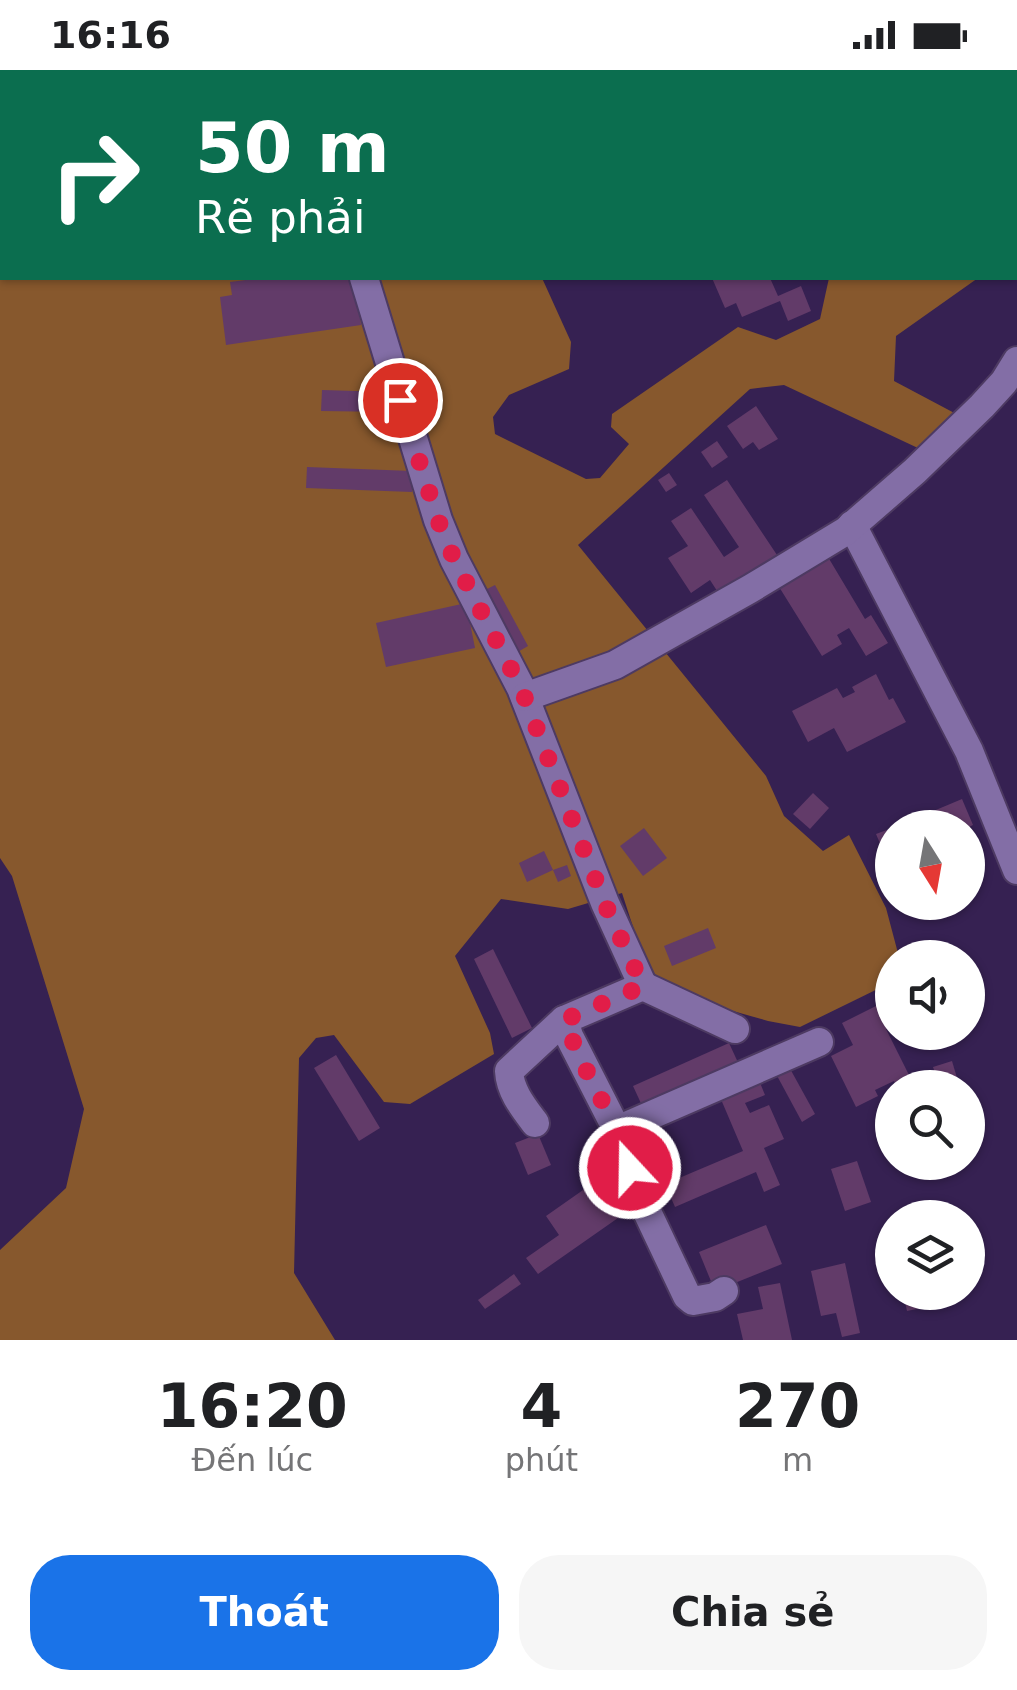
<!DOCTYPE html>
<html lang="vi">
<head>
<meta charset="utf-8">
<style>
  body { margin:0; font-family:"DejaVu Sans",sans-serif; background:#f6f6f6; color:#202124; height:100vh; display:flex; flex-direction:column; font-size:38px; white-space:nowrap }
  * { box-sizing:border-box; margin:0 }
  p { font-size:32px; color:#757577 }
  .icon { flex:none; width:55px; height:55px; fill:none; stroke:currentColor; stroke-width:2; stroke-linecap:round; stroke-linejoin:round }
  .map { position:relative; height:1270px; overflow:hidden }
  .details { display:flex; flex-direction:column; background:#fff; flex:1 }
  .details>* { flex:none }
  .hud { position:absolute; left:0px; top:0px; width:1018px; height:210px; box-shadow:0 2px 8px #0004; background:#0b6e4f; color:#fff; overflow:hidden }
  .needle { width:65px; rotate:169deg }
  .controls { position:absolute; left:875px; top:740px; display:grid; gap:20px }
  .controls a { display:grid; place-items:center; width:110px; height:110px; border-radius:50%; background:#fff; box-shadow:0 2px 8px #0004; font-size:50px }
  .pin { position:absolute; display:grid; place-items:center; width:85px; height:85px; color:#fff; margin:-42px; border:5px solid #fff; border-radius:50%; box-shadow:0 2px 10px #0007 }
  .me { position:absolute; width:110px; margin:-55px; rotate:339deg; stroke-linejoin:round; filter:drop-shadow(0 0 8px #0008) }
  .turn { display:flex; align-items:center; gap:35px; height:210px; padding:0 30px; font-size:45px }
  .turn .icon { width:130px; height:130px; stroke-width:2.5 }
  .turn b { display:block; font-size:70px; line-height:85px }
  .eta { display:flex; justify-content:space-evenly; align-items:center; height:170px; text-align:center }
  .eta b { font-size:60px; font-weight:600; line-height:70px }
  .cta { display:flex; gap:20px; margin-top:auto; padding:20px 30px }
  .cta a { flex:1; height:115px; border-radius:40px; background:#1a73e8; color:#fff; font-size:40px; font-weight:600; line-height:115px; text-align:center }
  .cta a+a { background:#f6f6f6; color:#202124 }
  .status { display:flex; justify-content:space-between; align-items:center; height:70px; padding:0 50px; background:#fff; direction:ltr }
  .status svg { height:28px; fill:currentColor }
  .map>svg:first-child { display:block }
  .forest { fill:#87582d }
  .building { fill:#623b69 }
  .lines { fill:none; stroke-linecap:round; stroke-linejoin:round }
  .minor-casing { stroke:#4d3a62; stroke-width:32 }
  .minor { stroke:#836ea6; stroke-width:28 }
  .route { stroke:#e11d48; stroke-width:18; stroke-dasharray:0 32.4 }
</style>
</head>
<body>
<div class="status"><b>16:16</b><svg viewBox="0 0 49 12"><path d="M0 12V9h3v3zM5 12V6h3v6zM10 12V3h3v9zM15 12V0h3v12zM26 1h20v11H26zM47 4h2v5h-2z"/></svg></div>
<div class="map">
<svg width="1017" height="1270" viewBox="0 0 1017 1270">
  <rect width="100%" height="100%" fill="#362152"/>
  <!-- forest -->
  <g class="forest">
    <polygon points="0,0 629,0 631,2 2,2 2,208 542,208 571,272 569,299 509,325 493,347 495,364 586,409 600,408 629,374 611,357 612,344 738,257 776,270 820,249 829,208 978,208 896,266 894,311 960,346 920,379 784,315 750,319 578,475 766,706 784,746 823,781 849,765 886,838 899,887 892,888 892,912 800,957 768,951 719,937 672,919 647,900 622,823 568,839 501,829 455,886 490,963 494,984 410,1034 384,1032 334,965 316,968 299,988 294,1203 335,1270 0,1270 0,1180 66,1118 84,1039 12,806 0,788"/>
    <polygon points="741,0 938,0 940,2 743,2"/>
  </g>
  <!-- building -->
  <g class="building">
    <polygon points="261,208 354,208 361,255 226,275 220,227 232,225 230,212"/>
    <polygon points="712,208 770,208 778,226 801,216 811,241 788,251 780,231 742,247 736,233 725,238"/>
    <polygon points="322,320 390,322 390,342 321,341"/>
    <polygon points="756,336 778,369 759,380 753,372 743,379 727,356"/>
    <polygon points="717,371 728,387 712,398 701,382"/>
    <polygon points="307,397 412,401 412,422 306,418"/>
    <polygon points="669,403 677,415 666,422 658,410"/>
    <polygon points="727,410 779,488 721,527 710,510 691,523 668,488 688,476 671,451 691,438 724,487 739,477 704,425"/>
    <polygon points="825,482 865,549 871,545 888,573 866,586 849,558 837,565 842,574 822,586 776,512"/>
    <polygon points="495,515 528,576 511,586 477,524"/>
    <polygon points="466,533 475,578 386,597 376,553"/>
    <polygon points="876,604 889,630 893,628 906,652 847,682 834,658 808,672 792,641 837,618 843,628 855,622 852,617"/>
    <polygon points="813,723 829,738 810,759 793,744"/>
    <polygon points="962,729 973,755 967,758 893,758"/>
    <polygon points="644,758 667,788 643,806 620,776"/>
    <polygon points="892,758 892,788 887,790 876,764"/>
    <polygon points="544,781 553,800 567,795 571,806 558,812 553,800 527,812 519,793"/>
    <polygon points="708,858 716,878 672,896 664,876"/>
    <polygon points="493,879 532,958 512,968 474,889"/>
    <polygon points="880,934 891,956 886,959 913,1013 897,1018 894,1011 875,1020 878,1026 856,1037 831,986 853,975 842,953"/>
    <polygon points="729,973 741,999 645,1042 633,1016"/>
    <polygon points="336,985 380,1058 359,1071 314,998"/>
    <polygon points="952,991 960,1018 940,1018 933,997"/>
    <polygon points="788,995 815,1044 802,1052 775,1002"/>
    <polygon points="756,1003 765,1025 745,1033 750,1043 769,1035 784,1069 764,1078 780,1115 764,1122 756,1102 675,1137 665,1114 743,1081 717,1020"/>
    <polygon points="538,1064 551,1095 528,1105 515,1073"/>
    <polygon points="857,1091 871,1132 845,1141 831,1099"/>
    <polygon points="613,1099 638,1134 538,1204 526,1188 559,1165 546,1146"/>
    <polygon points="766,1155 782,1194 715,1221 699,1182"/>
    <polygon points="968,1177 971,1177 976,1201 968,1203"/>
    <polygon points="845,1193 860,1263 842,1267 836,1243 821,1246 811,1201"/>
    <polygon points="514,1204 521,1214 485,1239 478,1230"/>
    <polygon points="780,1213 792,1270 743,1270 737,1244 763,1239 758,1217"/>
    <polygon points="903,1222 944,1222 946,1233 907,1241"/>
  </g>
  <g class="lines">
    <!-- minor casing -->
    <g class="minor-casing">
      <g id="minor">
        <polyline points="291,0 293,2"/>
        <polyline points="364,208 438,450 454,489 521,618 605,833 643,916 564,950 569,966 617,1060 641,1129 687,1226 693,1231 715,1227 724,1221"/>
        <polyline points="852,455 969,681 1017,800"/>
        <polyline points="525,627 615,595 750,519 846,461 915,401 982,336 1004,312 1017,291"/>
        <polyline points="643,916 735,959"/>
        <path d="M535,1053C523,1037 510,1021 509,1001L564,950"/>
        <polyline points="617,1060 819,972"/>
      </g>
    </g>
    <!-- minor -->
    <use href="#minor" class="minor"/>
  </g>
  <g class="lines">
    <!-- route -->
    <polyline class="route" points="400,330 438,450 454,489 521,618 605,834 643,916 564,950 579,986 617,1060 630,1098"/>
  </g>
</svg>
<div class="controls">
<a><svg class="needle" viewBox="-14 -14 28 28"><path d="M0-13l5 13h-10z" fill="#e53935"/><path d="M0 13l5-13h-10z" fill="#757577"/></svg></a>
<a><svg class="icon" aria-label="sound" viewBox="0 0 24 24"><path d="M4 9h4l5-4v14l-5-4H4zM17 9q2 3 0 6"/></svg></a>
<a><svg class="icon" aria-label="search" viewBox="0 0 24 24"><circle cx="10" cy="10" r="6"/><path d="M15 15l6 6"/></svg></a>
<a><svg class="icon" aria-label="layers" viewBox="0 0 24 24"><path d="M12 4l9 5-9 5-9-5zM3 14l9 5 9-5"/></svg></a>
</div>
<div class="pin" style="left:400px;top:330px;background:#d93025"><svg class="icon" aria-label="arrive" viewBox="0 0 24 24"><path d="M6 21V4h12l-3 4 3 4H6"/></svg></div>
<svg class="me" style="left:630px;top:1098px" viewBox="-20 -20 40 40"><circle r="17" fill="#e11d48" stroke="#fff" stroke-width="3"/><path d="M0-11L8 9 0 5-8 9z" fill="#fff"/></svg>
<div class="hud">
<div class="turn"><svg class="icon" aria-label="right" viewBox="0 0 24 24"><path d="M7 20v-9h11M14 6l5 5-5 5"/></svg><div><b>50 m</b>Rẽ phải</div></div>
</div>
</div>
<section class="details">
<div class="eta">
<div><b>16:20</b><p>Đến lúc</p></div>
<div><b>4</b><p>phút</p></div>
<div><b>270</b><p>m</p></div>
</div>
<div class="cta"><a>Thoát</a><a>Chia sẻ</a></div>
</section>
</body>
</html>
